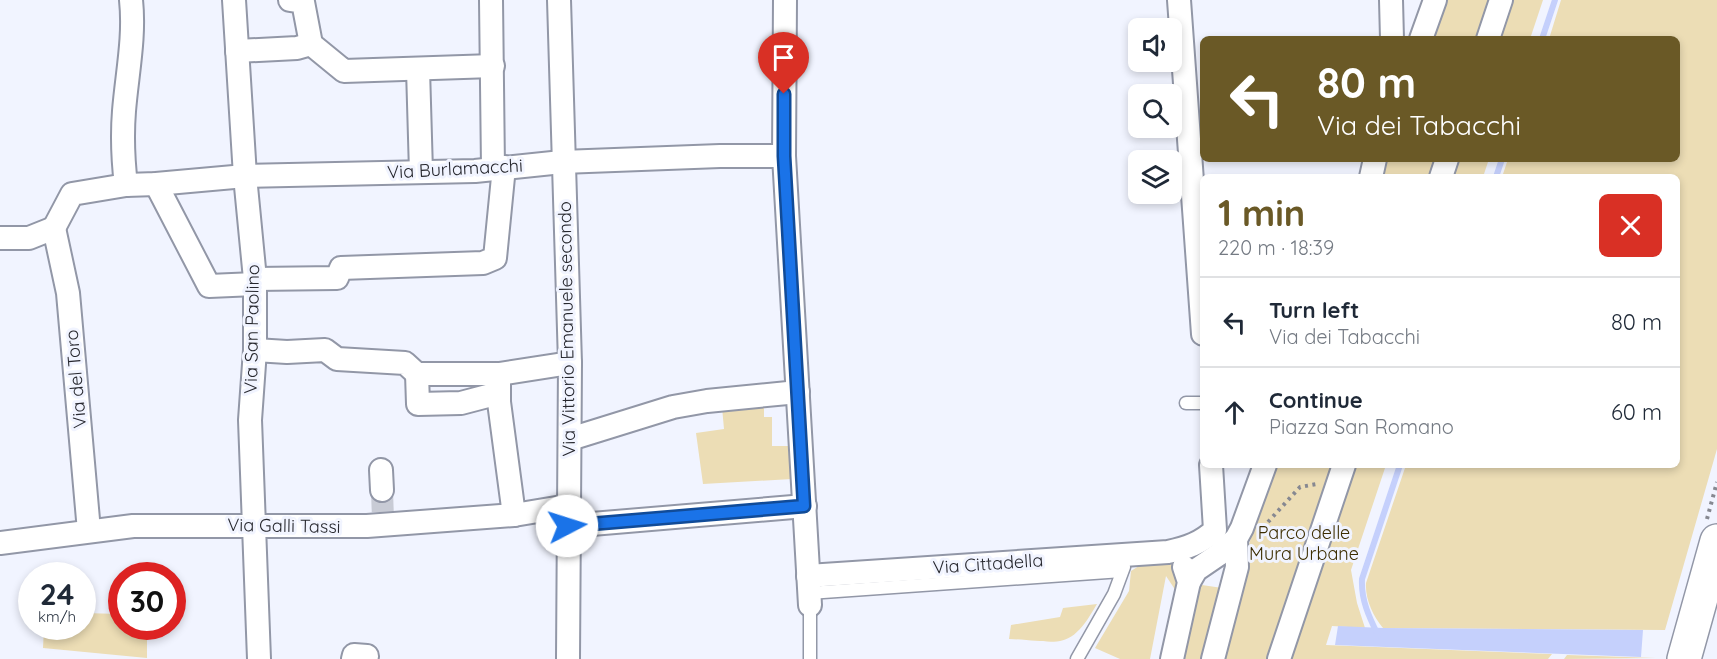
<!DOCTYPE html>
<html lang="en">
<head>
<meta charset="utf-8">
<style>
  body { margin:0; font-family:Quicksand,sans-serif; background:#f6f6f7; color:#1f2937; height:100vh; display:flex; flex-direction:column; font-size:22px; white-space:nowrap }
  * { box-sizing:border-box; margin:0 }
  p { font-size:20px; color:#747a83 }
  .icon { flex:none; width:33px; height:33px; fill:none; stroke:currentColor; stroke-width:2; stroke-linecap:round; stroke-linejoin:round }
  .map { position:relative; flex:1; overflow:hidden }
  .side { position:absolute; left:1200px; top:174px; width:480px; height:294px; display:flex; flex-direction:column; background:#fff; border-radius:9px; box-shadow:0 3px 9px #0003 }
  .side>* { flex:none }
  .top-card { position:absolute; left:1200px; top:36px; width:480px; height:126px; border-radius:9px; box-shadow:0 3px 9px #0003; background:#6a5926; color:#fff; overflow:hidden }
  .buttons { position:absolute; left:1128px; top:18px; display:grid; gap:12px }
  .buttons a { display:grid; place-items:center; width:54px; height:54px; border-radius:9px; background:#fff; box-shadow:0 3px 9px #0003; font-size:30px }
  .speed { position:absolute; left:18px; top:562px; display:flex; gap:12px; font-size:30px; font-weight:700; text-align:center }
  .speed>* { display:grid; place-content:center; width:78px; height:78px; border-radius:50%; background:#fff; box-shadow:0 3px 9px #0003; line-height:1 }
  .speed small { font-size:15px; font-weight:400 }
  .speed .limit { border:9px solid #d22; background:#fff; color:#111 }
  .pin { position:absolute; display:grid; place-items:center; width:51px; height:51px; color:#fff; margin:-62px -26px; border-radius:50% 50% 50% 0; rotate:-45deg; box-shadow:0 0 6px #0007 }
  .pin .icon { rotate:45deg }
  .me { position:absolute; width:66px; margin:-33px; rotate:85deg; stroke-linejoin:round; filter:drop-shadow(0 0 4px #0008) }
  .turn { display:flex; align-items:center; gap:21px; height:126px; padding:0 18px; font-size:27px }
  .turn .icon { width:78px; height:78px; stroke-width:2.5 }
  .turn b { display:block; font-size:42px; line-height:51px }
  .round { display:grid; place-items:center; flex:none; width:63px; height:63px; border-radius:9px; background:#f6f6f7 }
  .head { display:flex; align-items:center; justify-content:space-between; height:102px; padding:0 18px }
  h1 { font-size:36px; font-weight:700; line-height:45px; color:#6a5926 }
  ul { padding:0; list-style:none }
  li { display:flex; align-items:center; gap:18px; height:90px; padding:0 18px; border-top:2px solid #e0e1e3 }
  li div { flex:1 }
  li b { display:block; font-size:22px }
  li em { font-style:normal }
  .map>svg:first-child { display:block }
  .green { fill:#ecddb5 }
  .water { fill:#c5d0fc }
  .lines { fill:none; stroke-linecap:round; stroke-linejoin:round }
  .stream { stroke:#c5d0fc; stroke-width:6 }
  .street-tunnel { stroke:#c8cbd5; stroke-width:22; stroke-dasharray:22 11; stroke-linecap:butt }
  .lane-casing { stroke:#9297a7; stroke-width:15 }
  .street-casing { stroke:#9297a7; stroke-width:26 }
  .primary-casing { stroke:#9297a7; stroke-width:36 }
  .path { stroke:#868891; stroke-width:4; stroke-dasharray:3 4.5; stroke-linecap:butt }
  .lane { stroke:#fff; stroke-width:12 }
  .street { stroke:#fff; stroke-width:22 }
  .primary { stroke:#fff; stroke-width:33 }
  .route-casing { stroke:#114b97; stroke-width:15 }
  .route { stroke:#1a73e8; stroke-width:10 }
  .labels { text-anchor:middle; stroke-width:6; stroke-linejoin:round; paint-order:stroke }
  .street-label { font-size:18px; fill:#26272e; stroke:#f1f4ff }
  .park-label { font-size:18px; fill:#3c2d00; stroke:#f1f4ff }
</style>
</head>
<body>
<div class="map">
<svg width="1717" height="659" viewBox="0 0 1717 659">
  <rect width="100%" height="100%" fill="#f1f4ff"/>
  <!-- green -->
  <g class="green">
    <polygon points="1447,0 1543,0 1530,39 1433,39"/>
    <path d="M1561,0H1717V449L1665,630L1383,628C1373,616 1365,599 1366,583L1406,465H1677V177H1502L1508,159H1677V39H1549Z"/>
    <polygon points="1388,159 1489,159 1483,177 1382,177"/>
    <polygon points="764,404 764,417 772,417 772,446 790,446 792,479 703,484 696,433 724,429 722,407"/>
    <polygon points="1276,465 1386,465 1351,570 1357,603 1365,628 1332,626 1326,645 1552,654 1548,659 1179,659 1195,584 1236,590 1254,527"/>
    <path d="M1167,560C1180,572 1180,574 1176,591L1166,576L1150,659H1120L1095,648L1129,591L1131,571L1139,566Z"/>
    <path d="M1097,604C1069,653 1060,641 1009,639L1011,625L1060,617L1063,608Z"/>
    <polygon points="83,613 121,614 122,627 147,627 147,658 43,648 44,627 82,627"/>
    <polygon points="1567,655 1656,658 1564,659"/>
  </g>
  <!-- water -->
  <polygon class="water" points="1338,626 1383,628 1643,630 1641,657 1335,645"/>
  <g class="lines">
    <!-- stream -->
    <g class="stream">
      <polyline points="1542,39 1555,0"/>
      <polyline points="1496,177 1502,159"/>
      <path d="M1378,635C1369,617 1361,600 1362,579L1400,465"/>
    </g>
    <!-- street-tunnel -->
    <polyline class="street-tunnel" points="382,490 383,520"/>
    <!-- lane casing -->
    <g class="lane-casing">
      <g id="lane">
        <polyline points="1186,403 1203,403"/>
        <polyline points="809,593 1122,571"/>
        <polyline points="810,605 810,659"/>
        <polyline points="1077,659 1114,594 1124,567"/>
      </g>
    </g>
    <!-- street casing -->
    <g class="street-casing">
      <g id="street">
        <polyline points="234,0 245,176 255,279 255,350 250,420 259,659"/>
        <polyline points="290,0 303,2 311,44 344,71 493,66"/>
        <polyline points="491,0 493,168"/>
        <polyline points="559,0 570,363 568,659"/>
        <polyline points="785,0 784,156 810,605"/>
        <polyline points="1179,0 1203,334"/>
        <polyline points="1391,0 1392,39"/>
        <polyline points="1421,39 1435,0"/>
        <polyline points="1488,39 1501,0"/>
        <polyline points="237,51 297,48 311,44"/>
        <polyline points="418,69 421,172"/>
        <polyline points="1371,177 1375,159"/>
        <polyline points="1441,177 1447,159"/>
        <polyline points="156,184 209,286 255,284"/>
        <path d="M126,185C123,160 122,136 124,111C127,74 135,37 131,0"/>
        <polyline points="54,228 72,194 126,185 156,184 245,176 475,171 562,162 720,156 784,156"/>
        <polyline points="54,228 68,293 89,531"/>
        <polyline points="0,238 29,238 54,228"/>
        <polyline points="255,279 337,278 341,268 483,263 495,258 504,167"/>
        <polyline points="255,350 287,352 325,350 337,359 405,363 417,374"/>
        <polyline points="499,374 417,374 418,404 461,403 499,393"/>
        <polyline points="570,439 673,407 707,401 798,392"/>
        <polyline points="381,470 382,490"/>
        <polyline points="514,515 499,402 499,374 570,363"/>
        <polyline points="568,526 805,506"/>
        <polyline points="0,543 133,526 367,526 514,515 568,506"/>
        <path d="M808,576L1168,552C1187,548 1201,543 1215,530L1211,465"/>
        <polyline points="1189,582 1196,570 1218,555 1236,539 1242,528 1265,465"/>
        <polyline points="353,659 354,655 367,656"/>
        <polyline points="1172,659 1189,582 1184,567"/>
        <polyline points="1213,659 1237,567 1236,539"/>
        <polyline points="1279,659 1344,465"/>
      </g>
    </g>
    <!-- primary casing -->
    <g class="primary-casing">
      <polyline id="primary" points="1684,659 1717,541"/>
    </g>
    <!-- path -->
    <g class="path">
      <polyline points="1707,519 1717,482"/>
      <polyline points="1268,522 1300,487 1317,484"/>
    </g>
    <!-- lane -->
    <use href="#lane" class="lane"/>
    <!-- street -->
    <use href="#street" class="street"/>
    <!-- primary -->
    <use href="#primary" class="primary"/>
  </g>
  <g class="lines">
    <!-- route casing -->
    <g class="route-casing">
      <polyline id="route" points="567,526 804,506 784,156 784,94"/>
    </g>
    <!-- route -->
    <use href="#route" class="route"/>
  </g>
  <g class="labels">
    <!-- street labels -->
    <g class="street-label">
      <text transform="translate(455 169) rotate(-3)" y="6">Via Burlamacchi</text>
      <text transform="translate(252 329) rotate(-89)" y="6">Via San Paolino</text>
      <text transform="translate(567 329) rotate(-91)" y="6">Via Vittorio Emanuele secondo</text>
      <text transform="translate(76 379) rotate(-95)" y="6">Via del Toro</text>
      <text transform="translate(284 526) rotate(1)" y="6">Via Galli Tassi</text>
      <text transform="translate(988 564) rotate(-4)" y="6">Via Cittadella</text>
    </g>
    <!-- park labels -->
    <g class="park-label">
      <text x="1304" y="539">Parco delle<tspan x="1304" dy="21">Mura Urbane</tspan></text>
    </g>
  </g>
</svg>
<div class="buttons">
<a><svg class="icon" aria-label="sound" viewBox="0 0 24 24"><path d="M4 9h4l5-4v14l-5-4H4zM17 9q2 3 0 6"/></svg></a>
<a><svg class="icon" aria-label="search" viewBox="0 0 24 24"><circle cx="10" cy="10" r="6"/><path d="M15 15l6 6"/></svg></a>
<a><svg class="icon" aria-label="layers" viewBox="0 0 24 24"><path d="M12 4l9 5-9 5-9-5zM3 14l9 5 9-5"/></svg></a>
</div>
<div class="speed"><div>24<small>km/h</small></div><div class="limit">30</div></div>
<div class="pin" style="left:784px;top:94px;background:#d93025"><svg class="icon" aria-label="arrive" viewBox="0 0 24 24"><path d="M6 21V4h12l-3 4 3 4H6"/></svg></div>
<svg class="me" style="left:567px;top:526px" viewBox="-20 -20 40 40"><circle r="19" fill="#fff"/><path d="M0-13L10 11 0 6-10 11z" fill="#1a73e8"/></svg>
<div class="top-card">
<div class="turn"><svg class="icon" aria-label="left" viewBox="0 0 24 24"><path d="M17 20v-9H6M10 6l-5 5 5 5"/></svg><div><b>80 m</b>Via dei Tabacchi</div></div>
</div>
<section class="side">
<div class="head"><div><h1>1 min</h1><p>220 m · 18:39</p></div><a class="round" style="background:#d93025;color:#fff"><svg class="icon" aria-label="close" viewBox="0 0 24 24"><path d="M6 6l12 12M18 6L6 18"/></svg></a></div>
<ul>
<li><svg class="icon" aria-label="left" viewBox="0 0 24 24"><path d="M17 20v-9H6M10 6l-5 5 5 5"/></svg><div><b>Turn left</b><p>Via dei Tabacchi</p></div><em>80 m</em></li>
<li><svg class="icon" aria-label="ahead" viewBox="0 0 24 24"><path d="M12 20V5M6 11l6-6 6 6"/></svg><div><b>Continue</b><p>Piazza San Romano</p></div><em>60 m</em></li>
</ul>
</section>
</div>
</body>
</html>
